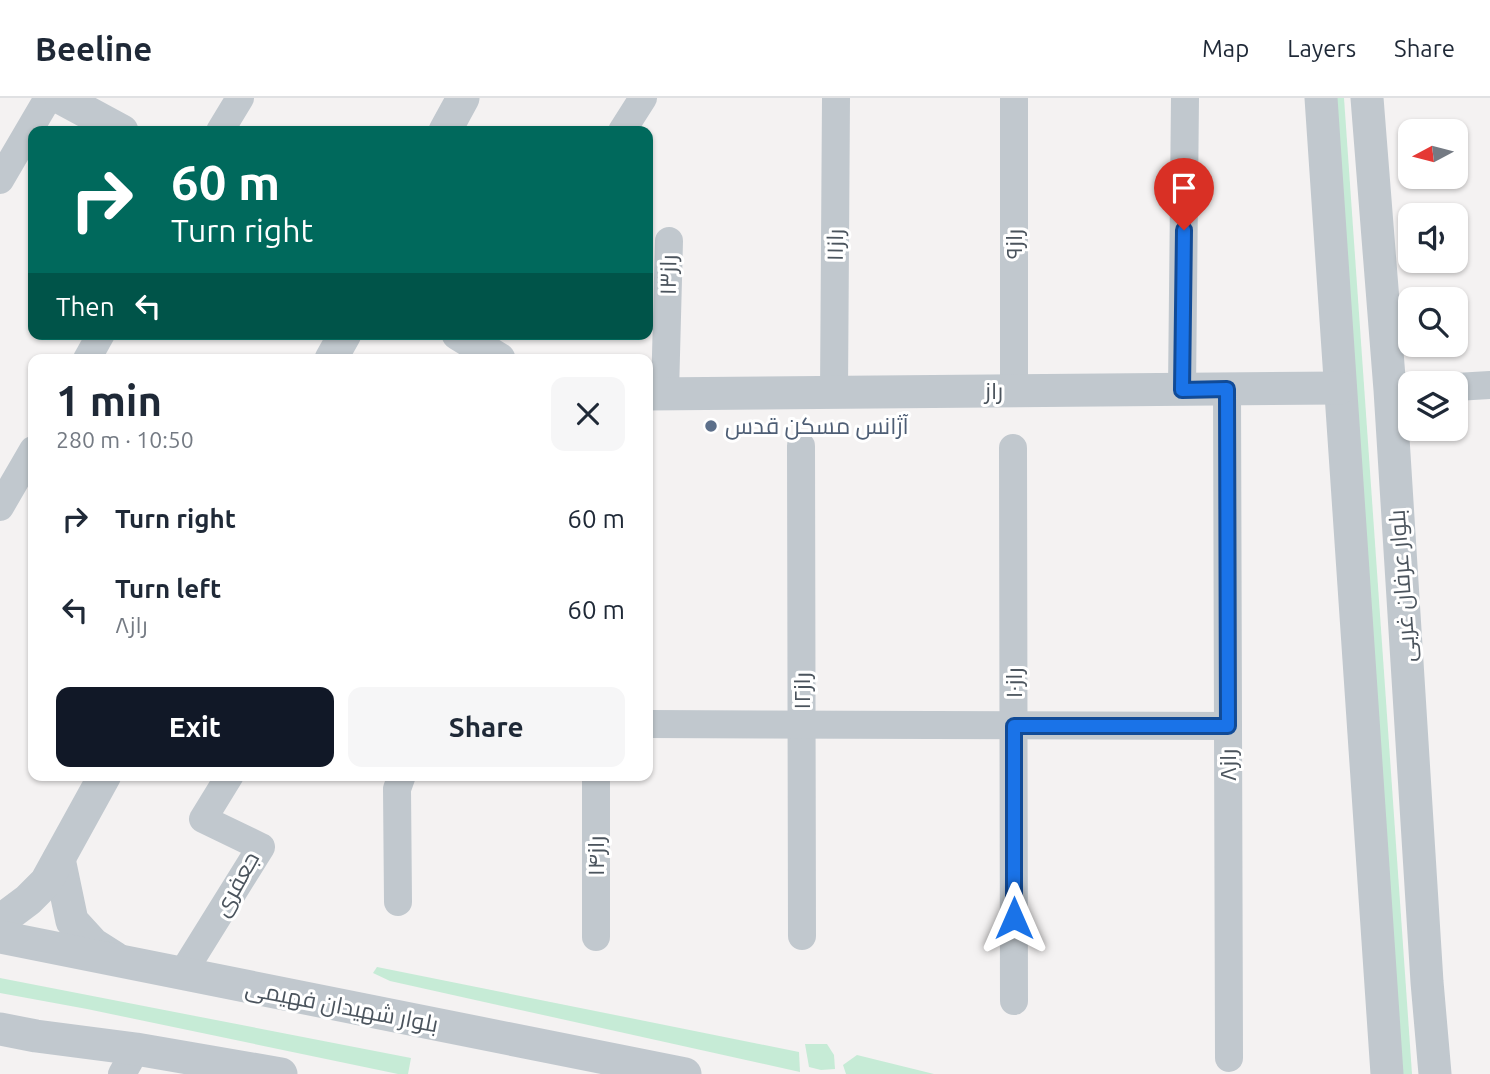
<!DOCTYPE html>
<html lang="en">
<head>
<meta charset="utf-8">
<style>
  body { margin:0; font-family:Ubuntu,Cairo,sans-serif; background:#f6f6f7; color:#1f2937; height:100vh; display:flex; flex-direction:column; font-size:26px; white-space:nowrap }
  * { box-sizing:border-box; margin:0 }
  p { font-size:23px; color:#747a83 }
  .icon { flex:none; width:38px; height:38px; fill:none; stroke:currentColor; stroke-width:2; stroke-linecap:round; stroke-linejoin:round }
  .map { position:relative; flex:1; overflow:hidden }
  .details { position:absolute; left:28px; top:256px; width:625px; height:427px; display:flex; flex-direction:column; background:#fff; border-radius:14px; box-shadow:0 2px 5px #0004 }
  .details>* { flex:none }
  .guide { position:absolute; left:28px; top:28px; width:625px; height:214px; border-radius:14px; box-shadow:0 2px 5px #0004; background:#00695c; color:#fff; overflow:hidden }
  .needle { width:46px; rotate:263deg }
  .fabs { position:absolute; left:1398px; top:21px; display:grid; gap:14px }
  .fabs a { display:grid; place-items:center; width:70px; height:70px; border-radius:14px; background:#fff; box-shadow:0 2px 5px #0004; font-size:35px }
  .pin { position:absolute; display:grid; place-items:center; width:60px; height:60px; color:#fff; margin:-72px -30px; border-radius:50% 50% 50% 0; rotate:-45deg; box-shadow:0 0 7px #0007 }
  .pin .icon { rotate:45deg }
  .me { position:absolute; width:77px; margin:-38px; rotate:0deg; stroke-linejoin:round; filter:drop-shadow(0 0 5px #0008) }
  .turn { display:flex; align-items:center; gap:24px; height:147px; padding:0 28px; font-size:32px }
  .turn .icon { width:91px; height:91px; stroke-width:2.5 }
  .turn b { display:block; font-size:49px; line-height:60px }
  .then { display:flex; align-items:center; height:66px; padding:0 28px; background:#0003; gap:14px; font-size:26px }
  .round { display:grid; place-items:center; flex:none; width:74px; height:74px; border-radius:14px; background:#f6f6f7 }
  .summary { display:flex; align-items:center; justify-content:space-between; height:119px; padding:0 28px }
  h1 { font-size:42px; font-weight:700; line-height:52px }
  .cta { display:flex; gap:14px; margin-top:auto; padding:14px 28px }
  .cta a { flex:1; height:80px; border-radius:14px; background:#111827; color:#fff; font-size:28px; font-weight:700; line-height:80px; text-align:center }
  .cta a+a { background:#f6f6f7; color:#1f2937 }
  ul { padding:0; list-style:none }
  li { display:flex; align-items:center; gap:21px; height:91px; padding:0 28px }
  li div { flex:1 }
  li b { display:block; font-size:26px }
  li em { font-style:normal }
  header { display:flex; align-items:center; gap:42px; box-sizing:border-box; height:98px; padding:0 35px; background:#fff; border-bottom:2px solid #e0e1e3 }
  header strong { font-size:33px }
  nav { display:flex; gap:38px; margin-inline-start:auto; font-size:24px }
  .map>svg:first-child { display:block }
  .green { fill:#c6ebd6 }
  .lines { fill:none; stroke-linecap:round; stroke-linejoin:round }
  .minor { stroke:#c1c8ce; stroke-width:28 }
  .tertiary { stroke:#c1c8ce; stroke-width:33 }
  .route-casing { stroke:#114b97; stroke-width:18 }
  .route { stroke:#1a73e8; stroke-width:12 }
  .service-dot { fill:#5c6f8a; stroke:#fff; stroke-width:2.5 }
  .labels { text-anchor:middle; stroke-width:6; stroke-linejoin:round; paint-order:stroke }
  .street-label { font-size:23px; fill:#4b545d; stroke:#fff }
  .service-label { font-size:23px; fill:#4e5e75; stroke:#fff; text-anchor:start }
</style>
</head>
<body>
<header>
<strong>Beeline</strong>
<nav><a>Map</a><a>Layers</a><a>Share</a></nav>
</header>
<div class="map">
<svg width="1490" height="976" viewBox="0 0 1490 976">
  <rect width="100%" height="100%" fill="#f4f2f2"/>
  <!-- green -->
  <g class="green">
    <polygon points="1330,0 1344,0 1412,976 1396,976"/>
    <polygon points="377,869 799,954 800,974 390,883 373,875"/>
    <polygon points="0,880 411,960 408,976 398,976 87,911 0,895"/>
    <polygon points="805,946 827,946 834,957 835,971 821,972 809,969"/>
    <polygon points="857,957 934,976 846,976 843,967"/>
  </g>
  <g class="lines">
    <!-- minor -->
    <g class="minor">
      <polyline points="1014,0 1014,293"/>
      <polyline points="220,33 240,0"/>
      <polyline points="622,33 643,0"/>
      <polyline points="0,82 48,0"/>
      <polyline points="87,261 101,236"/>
      <polyline points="1456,289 1490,287"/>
      <polyline points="1227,291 1229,960"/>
      <polyline points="1182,292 1185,0"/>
      <polyline points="834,294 836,0"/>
      <polyline points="665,295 669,143"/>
      <polyline points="801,348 802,838"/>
      <polyline points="1013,350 1014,903"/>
      <polyline points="0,409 33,352"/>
      <polyline points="648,626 1228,628"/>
      <polyline points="596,677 596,839"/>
      <polyline points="398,804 397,691 402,677"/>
      <polyline points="182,876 261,749 203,721 230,677"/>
      <polyline points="122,976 136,951"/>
    </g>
    <!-- tertiary -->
    <g class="tertiary">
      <polyline points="61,0 122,33"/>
      <polyline points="1321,0 1387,976"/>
      <polyline points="1367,0 1390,292 1427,884 1435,976"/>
      <polyline points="445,33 463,0"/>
      <polyline points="458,236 499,261"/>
      <polyline points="331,261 345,236"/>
      <polyline points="648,296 1340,290"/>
      <polyline points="59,761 72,823 93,846 115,860"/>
      <polyline points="0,823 28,802 46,784 105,677"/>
      <polyline points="0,839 685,976"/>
      <polyline points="0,931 36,938 136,951 281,976"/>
    </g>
  </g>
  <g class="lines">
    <!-- route casing -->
    <g class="route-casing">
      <polyline id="route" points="1014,820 1014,628 1228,628 1227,291 1182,292 1184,132"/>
    </g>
    <!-- route -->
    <use href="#route" class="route"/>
  </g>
  <!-- markers -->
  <circle class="service-dot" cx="711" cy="328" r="7"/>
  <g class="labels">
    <!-- street labels -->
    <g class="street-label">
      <text transform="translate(1014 146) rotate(-90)" y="8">راز۹</text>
      <text transform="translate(835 147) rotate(-89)" y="8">راز۱۱</text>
      <text transform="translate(668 177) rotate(-89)" y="8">راز۱۳</text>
      <text x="994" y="301">راز</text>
      <text transform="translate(1402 488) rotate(-94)" y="8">بلوار عرفان غربی</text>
      <text transform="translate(1014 585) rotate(-90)" y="8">راز۱۰</text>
      <text transform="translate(802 593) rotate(-90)" y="8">راز۱۲</text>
      <text transform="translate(1228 667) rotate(-90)" y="8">راز۸</text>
      <text transform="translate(596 758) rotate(-90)" y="8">راز۱۴</text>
      <text transform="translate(236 786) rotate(-61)" y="8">جعفری</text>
      <text transform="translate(342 908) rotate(11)" y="8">بلوار شهیدان فهیمی</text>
    </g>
    <!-- service labels -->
    <g class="service-label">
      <text x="725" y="336">آژانس مسکن قدس</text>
    </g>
  </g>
</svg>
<div class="fabs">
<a><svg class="needle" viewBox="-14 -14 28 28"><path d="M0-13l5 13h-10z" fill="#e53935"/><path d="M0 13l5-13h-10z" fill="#747a83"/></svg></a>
<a><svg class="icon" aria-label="sound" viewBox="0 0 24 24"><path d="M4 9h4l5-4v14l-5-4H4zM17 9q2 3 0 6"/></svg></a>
<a><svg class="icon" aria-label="search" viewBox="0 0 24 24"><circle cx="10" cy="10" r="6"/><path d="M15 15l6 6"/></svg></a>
<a><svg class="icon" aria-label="layers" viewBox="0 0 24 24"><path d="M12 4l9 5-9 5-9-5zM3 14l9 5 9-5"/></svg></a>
</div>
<div class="pin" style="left:1184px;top:132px;background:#d93025"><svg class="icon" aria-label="arrive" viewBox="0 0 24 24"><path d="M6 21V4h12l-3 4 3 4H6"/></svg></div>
<svg class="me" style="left:1014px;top:820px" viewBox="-20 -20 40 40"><path d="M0-17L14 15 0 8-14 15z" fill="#1a73e8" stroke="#fff" stroke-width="4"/></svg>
<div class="guide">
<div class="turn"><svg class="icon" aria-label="right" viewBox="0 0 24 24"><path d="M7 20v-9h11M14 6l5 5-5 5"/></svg><div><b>60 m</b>Turn right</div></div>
<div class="then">Then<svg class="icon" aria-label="left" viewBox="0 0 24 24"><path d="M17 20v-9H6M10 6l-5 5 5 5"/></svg></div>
</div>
<section class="details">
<div class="summary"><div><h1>1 min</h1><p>280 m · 10:50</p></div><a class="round"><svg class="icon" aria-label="close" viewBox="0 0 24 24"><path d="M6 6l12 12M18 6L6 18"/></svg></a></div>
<ul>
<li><svg class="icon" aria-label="right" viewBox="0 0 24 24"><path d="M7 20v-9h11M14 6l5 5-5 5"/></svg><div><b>Turn right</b></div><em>60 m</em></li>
<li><svg class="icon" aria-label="left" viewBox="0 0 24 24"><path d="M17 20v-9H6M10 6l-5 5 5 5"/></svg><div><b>Turn left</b><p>راز۸</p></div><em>60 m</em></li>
</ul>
<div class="cta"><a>Exit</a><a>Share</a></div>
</section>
</div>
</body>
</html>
